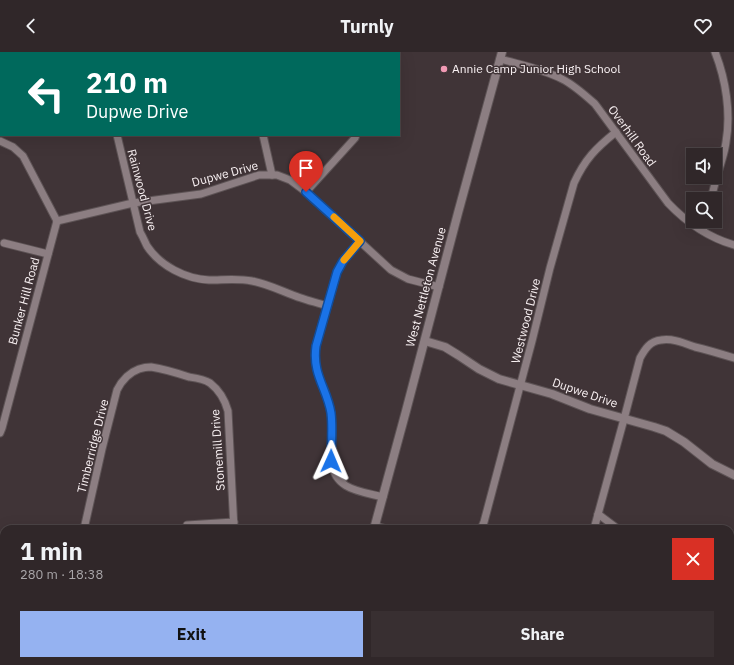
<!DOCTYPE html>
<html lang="en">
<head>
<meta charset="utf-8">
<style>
  body { margin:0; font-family:"IBM Plex Sans",sans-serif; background:#382f31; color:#f1f3f6; height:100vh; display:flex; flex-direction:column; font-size:15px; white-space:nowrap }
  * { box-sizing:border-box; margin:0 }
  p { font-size:13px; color:#a8a5a8 }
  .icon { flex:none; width:22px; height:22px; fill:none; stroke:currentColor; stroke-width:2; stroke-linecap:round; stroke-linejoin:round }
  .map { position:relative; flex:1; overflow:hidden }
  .side { position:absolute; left:0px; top:473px; width:734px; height:140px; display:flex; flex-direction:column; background:#302729; border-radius:12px 12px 0 0; box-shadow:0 4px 16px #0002,0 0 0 1px #4b4446 }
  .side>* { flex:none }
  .hud { position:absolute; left:0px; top:0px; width:400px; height:84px; box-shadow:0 4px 16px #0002,0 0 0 1px #4b4446; background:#00695c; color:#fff; overflow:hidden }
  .buttons { position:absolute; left:686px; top:96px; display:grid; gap:8px }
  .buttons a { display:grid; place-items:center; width:36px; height:36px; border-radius:0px; background:#302729; box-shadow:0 4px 16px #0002,0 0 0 1px #4b4446; font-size:20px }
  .pin { position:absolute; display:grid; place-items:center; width:34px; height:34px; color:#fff; margin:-41px -17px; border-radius:50% 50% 50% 0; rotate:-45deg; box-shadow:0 0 4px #0007 }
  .pin .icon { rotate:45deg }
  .me { position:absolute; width:44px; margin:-22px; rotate:1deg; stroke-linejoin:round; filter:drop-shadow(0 0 3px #0008) }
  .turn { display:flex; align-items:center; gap:14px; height:84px; padding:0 20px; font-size:18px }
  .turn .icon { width:52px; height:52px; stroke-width:2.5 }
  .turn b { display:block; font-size:28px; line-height:34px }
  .round { display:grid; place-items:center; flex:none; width:42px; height:42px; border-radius:0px; background:#382f31 }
  .headline { display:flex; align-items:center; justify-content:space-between; height:68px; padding:0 20px }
  h1 { font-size:24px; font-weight:700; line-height:30px }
  .primary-button { display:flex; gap:8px; margin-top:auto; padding:8px 20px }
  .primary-button a { flex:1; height:46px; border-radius:0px; background:#95b2f1; color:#111; font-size:16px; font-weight:700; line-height:46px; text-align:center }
  .primary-button a+a { background:#382f31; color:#f1f3f6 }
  header { display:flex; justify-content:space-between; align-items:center; height:52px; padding:0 20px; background:#302729; font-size:18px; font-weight:700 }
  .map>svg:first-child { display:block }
  .green { fill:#7d3f53 }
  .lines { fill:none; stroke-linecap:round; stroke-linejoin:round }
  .service-casing { stroke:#5d5355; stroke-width:5.5 }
  .minor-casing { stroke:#5d5355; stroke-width:9 }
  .tertiary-casing { stroke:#5d5355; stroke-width:10 }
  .service { stroke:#8c7e82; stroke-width:3.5 }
  .minor { stroke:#8c7e82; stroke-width:7 }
  .tertiary { stroke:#8c7e82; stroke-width:8 }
  .route-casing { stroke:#114b97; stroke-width:10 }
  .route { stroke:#1a73e8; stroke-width:7 }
  .slow { stroke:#f59e0b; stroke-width:7 }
  .poi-dot { fill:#f19ab4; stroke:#403437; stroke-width:1.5 }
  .labels { text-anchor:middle; stroke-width:3; stroke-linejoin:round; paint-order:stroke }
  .poi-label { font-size:12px; fill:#f9f1f3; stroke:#403437; text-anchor:start }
  .street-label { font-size:12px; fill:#f9f1f3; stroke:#403437 }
</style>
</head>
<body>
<header><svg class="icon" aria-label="back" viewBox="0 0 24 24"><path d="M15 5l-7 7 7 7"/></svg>Turnly<svg class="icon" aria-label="heart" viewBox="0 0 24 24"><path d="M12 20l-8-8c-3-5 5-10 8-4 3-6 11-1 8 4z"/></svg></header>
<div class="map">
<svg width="734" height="613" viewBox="0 0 734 613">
  <rect width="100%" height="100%" fill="#403437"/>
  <!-- green -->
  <polygon class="green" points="4,602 4,609 44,609 59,613 1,613"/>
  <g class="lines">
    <!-- service casing -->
    <g class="service-casing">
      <polyline id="service" points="273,613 276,609"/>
    </g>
    <!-- minor casing -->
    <g class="minor-casing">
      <g id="minor">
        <polyline points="64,0 66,1"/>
        <polyline points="79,1 79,0"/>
        <polyline points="182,1 182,0"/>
        <path d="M500,7C521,13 543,17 562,27C574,33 585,43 595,52L668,151C687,171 707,185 734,193"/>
        <path d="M117,83L140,180C143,185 145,190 147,194C160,214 186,227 209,228C223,228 238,226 252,229C269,232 285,241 301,246C309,249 319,251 327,254"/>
        <polyline points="263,83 272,123"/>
        <polyline points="0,89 13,95 23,104 57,169"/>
        <polyline points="306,140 355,86 356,83"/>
        <path d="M711,147C714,135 717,123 721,111C723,104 725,98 726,90C731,61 726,28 715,0"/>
        <polyline points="57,169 133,151 201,142 259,123 277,123 290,128 306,140 391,218 408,227 439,235"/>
        <polyline points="703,179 706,169"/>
        <path d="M360,189L343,209L337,220L316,294C312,323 327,336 331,361C333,377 331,393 331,409C335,438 359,439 383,445"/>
        <polyline points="4,191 48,202"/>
        <polyline points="0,381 2,376 57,169"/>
        <polyline points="598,462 618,477"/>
        <polyline points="187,473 234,470"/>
        <polyline points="375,474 387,477"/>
        <path d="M84,477L102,397L117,338C122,328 128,321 139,317C142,316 147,315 151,315C164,317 177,321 189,325C196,326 204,327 210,331C219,338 225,348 228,359L234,477"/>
        <path d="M481,477L484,470L532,289L550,216L574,131C585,107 596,96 616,80"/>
        <path d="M594,477L624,367L640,306C645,297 650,289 661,288C672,286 684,291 695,295C708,298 721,302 734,306"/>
        <polyline points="730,546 734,548"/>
        <polyline points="0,605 4,591"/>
        <polyline points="76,609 91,613"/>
        <polyline points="202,613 203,609"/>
        <polyline points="557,613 559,609"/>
      </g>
    </g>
    <!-- tertiary casing -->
    <g class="tertiary-casing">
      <g id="tertiary">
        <polyline points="425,289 445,295 458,303 479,317 499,327 552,342 590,357 654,375 666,379 684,390 712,412 734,423"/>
        <polyline points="374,477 406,359 458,161 502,0"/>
        <polyline points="335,613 336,609"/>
      </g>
    </g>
    <!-- service -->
    <use href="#service" class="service"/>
    <!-- minor -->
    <use href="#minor" class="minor"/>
    <!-- tertiary -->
    <use href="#tertiary" class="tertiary"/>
  </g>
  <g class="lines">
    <!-- route casing -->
    <g class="route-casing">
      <path id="route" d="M306,140L360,189L343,209L337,220L316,294C312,323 327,336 331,361C333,377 331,393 331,409"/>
    </g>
    <!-- route -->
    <use href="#route" class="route"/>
    <!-- slow -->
    <polyline class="slow" points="334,165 360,189 344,208"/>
  </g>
  <!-- markers -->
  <circle class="poi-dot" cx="444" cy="17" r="4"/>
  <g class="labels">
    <!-- poi labels -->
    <g class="poi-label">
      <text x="452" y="21">Annie Camp Junior High School</text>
    </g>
    <!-- street labels -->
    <g class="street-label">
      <text transform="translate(632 84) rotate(54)" y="4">Overhill Road</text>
      <text transform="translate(225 122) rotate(-15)" y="4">Dupwe Drive</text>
      <text transform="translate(142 138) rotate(75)" y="4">Rainwood Drive</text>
      <text transform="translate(426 235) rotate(-75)" y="4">West Nettleton Avenue</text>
      <text transform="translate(24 249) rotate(-75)" y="4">Bunker Hill Road</text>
      <text transform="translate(526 269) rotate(-76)" y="4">Westwood Drive</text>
      <text transform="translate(585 341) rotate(19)" y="4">Dupwe Drive</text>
      <text transform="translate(93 394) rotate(-76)" y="4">Timberridge Drive</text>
      <text transform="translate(218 398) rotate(-94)" y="4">Stonemill Drive</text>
    </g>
  </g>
</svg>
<div class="buttons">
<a><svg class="icon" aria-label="sound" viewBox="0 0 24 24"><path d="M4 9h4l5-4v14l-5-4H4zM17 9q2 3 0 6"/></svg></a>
<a><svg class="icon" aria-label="search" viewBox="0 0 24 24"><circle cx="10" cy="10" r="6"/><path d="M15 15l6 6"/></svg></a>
</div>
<div class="pin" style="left:306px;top:140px;background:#d93025"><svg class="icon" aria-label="arrive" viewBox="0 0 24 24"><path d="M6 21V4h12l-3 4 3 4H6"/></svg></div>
<svg class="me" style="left:331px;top:409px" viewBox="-20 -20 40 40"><path d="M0-17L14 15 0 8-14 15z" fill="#1a73e8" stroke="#fff" stroke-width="4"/></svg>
<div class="hud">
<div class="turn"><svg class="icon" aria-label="left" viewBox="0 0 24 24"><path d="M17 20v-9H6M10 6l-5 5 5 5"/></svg><div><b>210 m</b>Dupwe Drive</div></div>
</div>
<section class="side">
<div class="headline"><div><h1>1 min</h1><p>280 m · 18:38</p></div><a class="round" style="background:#d93025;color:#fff"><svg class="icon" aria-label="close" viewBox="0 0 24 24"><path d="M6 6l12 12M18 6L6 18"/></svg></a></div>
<div class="primary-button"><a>Exit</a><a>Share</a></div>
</section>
</div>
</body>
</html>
